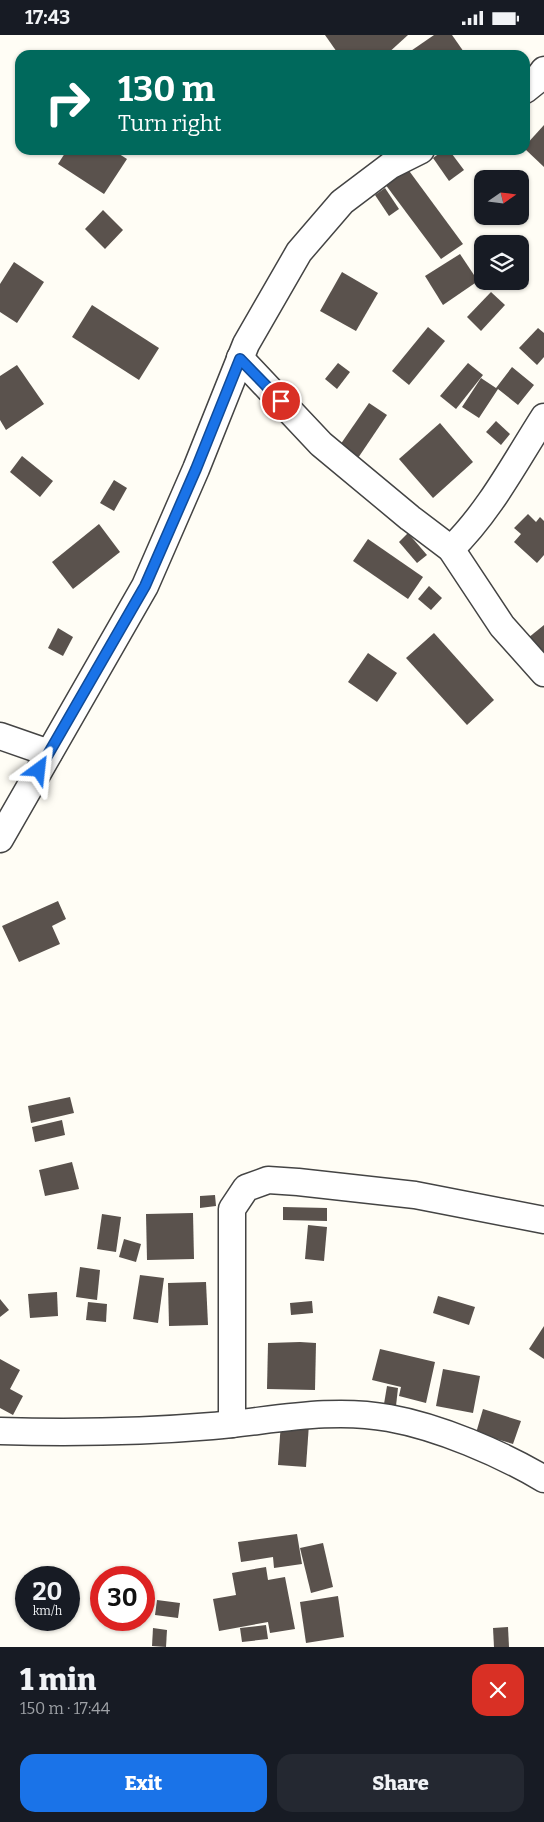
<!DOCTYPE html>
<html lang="en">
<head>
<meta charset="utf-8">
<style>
  body { margin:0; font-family:Bitter,serif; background:#242831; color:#f1f3f6; height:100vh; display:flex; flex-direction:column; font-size:19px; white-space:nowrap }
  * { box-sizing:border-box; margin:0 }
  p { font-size:16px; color:#9ea1a6 }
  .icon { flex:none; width:28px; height:28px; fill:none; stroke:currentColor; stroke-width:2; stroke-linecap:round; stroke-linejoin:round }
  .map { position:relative; height:1612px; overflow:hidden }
  .side { display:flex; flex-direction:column; background:#171b24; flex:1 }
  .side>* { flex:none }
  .hud { position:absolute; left:15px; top:15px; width:515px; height:105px; border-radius:15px; box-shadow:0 1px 4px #0004; background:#00695c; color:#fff; overflow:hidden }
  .needle { width:32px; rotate:76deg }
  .fabs { position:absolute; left:474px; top:135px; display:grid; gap:10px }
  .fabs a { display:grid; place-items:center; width:55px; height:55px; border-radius:10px; background:#171b24; box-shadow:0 1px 4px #0004; font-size:25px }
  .speed { position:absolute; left:15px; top:1531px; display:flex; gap:10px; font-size:25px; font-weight:700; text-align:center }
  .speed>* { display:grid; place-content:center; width:65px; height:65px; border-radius:50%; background:#171b24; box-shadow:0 1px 4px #0004; line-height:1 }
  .speed small { font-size:12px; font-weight:400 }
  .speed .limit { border:8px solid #d22; background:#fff; color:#111 }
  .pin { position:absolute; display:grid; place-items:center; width:42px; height:42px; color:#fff; margin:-21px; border:2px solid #fff; border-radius:50%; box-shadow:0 1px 5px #0007 }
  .me { position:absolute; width:55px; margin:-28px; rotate:30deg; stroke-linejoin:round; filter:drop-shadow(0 0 4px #0008) }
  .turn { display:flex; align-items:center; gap:18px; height:105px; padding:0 20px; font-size:22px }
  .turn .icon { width:65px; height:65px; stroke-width:2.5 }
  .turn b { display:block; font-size:35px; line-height:42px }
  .round { display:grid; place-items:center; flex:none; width:52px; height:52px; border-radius:15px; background:#242831 }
  .summary { display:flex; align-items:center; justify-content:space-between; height:85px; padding:0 20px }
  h1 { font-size:30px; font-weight:800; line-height:38px }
  .primary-button { display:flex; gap:10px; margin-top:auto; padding:10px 20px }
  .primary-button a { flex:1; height:58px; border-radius:15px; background:#1a73e8; color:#fff; font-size:20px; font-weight:800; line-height:58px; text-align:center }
  .primary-button a+a { background:#242831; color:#f1f3f6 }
  .status { display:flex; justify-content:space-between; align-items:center; height:35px; padding:0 25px; background:#171b24; direction:ltr }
  .status svg { height:14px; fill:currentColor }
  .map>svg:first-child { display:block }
  .building { fill:#5a524d }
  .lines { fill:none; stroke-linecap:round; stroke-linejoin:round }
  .street-casing { stroke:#444; stroke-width:29 }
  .street { stroke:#fff; stroke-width:26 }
  .route-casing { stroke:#114b97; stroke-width:12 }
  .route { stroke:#1a73e8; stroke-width:9 }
</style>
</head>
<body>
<div class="status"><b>17:43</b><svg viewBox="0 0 49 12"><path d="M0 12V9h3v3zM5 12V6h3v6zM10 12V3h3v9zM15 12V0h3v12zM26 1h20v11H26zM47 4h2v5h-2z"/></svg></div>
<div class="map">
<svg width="544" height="1612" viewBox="0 0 544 1612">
  <rect width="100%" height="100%" fill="#fffdf5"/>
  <!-- building -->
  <g class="building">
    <polygon points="325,0 408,0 386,20 339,20"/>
    <polygon points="434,0 452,0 466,20 405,20"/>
    <polygon points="544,90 544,132 525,114 525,111"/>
    <polygon points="67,115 113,115 127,124 104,159 58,129"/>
    <polygon points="444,115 449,115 464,135 449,146 433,123"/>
    <polygon points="407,133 463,209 441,224 385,149"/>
    <polygon points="385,153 399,174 389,181 375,160"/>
    <polygon points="103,175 123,195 105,214 85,194"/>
    <polygon points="460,219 478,246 443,270 425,241"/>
    <polygon points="14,227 44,247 17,288 0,277 0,249"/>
    <polygon points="342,237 378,258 356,296 320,276"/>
    <polygon points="491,257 505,270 481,296 467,282"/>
    <polygon points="92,270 159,313 139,345 72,302"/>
    <polygon points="428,292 445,306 409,350 392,336"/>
    <polygon points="538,293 544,298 544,322 537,330 519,313"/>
    <polygon points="338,328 350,337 337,354 325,344"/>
    <polygon points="468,328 483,340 456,374 440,361"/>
    <polygon points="17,330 44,369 6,395 0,385 0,341"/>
    <polygon points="512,332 534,350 518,370 498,354 479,383 462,372 481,343 496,353"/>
    <polygon points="369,368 387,380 356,426 338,413"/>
    <polygon points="496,386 510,399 501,410 486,397"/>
    <polygon points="440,388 473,427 433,463 399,424"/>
    <polygon points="22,421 53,446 40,462 10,437"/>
    <polygon points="114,445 127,453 114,476 100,468"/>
    <polygon points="528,479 536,487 540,482 544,486 544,520 537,528 514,507 521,499 514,493"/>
    <polygon points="99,489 120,517 73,554 52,527"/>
    <polygon points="408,498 427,520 417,528 399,507"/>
    <polygon points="368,504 423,542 408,564 353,526"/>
    <polygon points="429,551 442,563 431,575 418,564"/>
    <polygon points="544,590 544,620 528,603"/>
    <polygon points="58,593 73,602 63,621 48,613"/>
    <polygon points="434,598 494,665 467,690 406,623"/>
    <polygon points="368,618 397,638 377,667 348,647"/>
    <polygon points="58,866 66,884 52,891 60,909 19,927 2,891"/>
    <polygon points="70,1062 74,1078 31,1088 28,1071"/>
    <polygon points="62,1085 65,1100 35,1107 32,1092"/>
    <polygon points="72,1127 79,1154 45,1161 39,1135"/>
    <polygon points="215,1160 216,1171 200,1173 200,1161"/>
    <polygon points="283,1172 327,1173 327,1186 283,1185"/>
    <polygon points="193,1178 194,1224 147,1225 146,1179"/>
    <polygon points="102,1179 121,1182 116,1217 97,1214"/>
    <polygon points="308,1190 327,1192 324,1226 305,1224"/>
    <polygon points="124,1204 141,1209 136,1227 119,1222"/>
    <polygon points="80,1232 100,1235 97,1265 76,1262"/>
    <polygon points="140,1240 164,1243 158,1288 133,1284"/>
    <polygon points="206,1247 208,1290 169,1291 168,1248"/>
    <polygon points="57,1257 58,1281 30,1283 28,1259"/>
    <polygon points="438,1261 475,1272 469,1290 433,1278"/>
    <polygon points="0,1264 9,1275 0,1282"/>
    <polygon points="312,1266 313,1278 291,1280 290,1268"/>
    <polygon points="88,1267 107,1269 106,1287 86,1285"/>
    <polygon points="544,1291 544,1324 529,1314"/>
    <polygon points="300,1307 316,1308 315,1355 267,1354 268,1308"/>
    <polygon points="380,1314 435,1327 426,1368 399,1361 401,1352 372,1345"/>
    <polygon points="0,1324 20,1335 10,1354 23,1361 13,1380 0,1373"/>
    <polygon points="443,1334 480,1341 473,1378 436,1371"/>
    <polygon points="387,1351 398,1353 396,1371 384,1369"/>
    <polygon points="483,1374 521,1386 513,1409 476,1398"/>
    <polygon points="281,1387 309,1389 306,1432 278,1430"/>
    <polygon points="297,1499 302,1529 274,1533 273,1522 241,1527 238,1507"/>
    <polygon points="323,1508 333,1552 311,1558 300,1513"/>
    <polygon points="266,1532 268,1545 285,1542 295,1594 270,1598 268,1587 219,1596 213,1564 236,1560 232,1538"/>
    <polygon points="338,1561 344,1602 306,1608 300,1567"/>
    <polygon points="157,1565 180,1568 178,1583 155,1580"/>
    <polygon points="266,1590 268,1604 242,1607 240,1593"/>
    <polygon points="508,1592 509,1612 494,1612 493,1593"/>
    <polygon points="153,1593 167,1595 166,1612 152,1611"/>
  </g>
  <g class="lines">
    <!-- street casing -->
    <g class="street-casing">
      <g id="street">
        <polyline points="525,55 535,47 544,35"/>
        <polyline points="240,323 321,409 410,483 451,514 502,591 544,638"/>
        <path d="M451,514C490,476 515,427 544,382"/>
        <polyline points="0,701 49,718"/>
        <polyline points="0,804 145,551 196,434 246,309 299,217 342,167 391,130 421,115"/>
        <polyline points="232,1389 232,1174 246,1153 268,1145 298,1147 415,1160 544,1185"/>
        <path d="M0,1396C71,1398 141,1397 212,1391C271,1386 330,1372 389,1383C439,1392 500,1418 544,1444"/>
      </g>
    </g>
    <!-- street -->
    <use href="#street" class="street"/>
  </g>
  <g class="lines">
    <!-- route casing -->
    <g class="route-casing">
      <polyline id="route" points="39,735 145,551 196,434 240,324 281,366"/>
    </g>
    <!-- route -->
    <use href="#route" class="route"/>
  </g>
</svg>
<div class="fabs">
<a><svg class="needle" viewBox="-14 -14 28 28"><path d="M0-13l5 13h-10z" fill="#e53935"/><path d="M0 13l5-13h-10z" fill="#9ea1a6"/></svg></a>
<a><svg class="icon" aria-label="layers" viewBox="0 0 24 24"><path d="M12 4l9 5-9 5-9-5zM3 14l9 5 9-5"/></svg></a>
</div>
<div class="speed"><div>20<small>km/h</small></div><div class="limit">30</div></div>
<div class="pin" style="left:281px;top:366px;background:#d93025"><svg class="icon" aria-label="arrive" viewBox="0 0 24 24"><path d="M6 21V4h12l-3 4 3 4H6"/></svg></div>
<svg class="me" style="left:39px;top:735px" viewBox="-20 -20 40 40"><path d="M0-17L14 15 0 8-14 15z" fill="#1a73e8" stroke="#fff" stroke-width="4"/></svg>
<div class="hud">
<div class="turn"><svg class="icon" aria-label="right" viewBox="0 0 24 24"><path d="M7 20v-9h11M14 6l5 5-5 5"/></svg><div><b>130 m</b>Turn right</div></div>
</div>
</div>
<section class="side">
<div class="summary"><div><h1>1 min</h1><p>150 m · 17:44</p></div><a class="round" style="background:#d93025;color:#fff"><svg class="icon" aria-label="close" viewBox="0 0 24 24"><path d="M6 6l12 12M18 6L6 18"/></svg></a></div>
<div class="primary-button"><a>Exit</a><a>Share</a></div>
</section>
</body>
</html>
